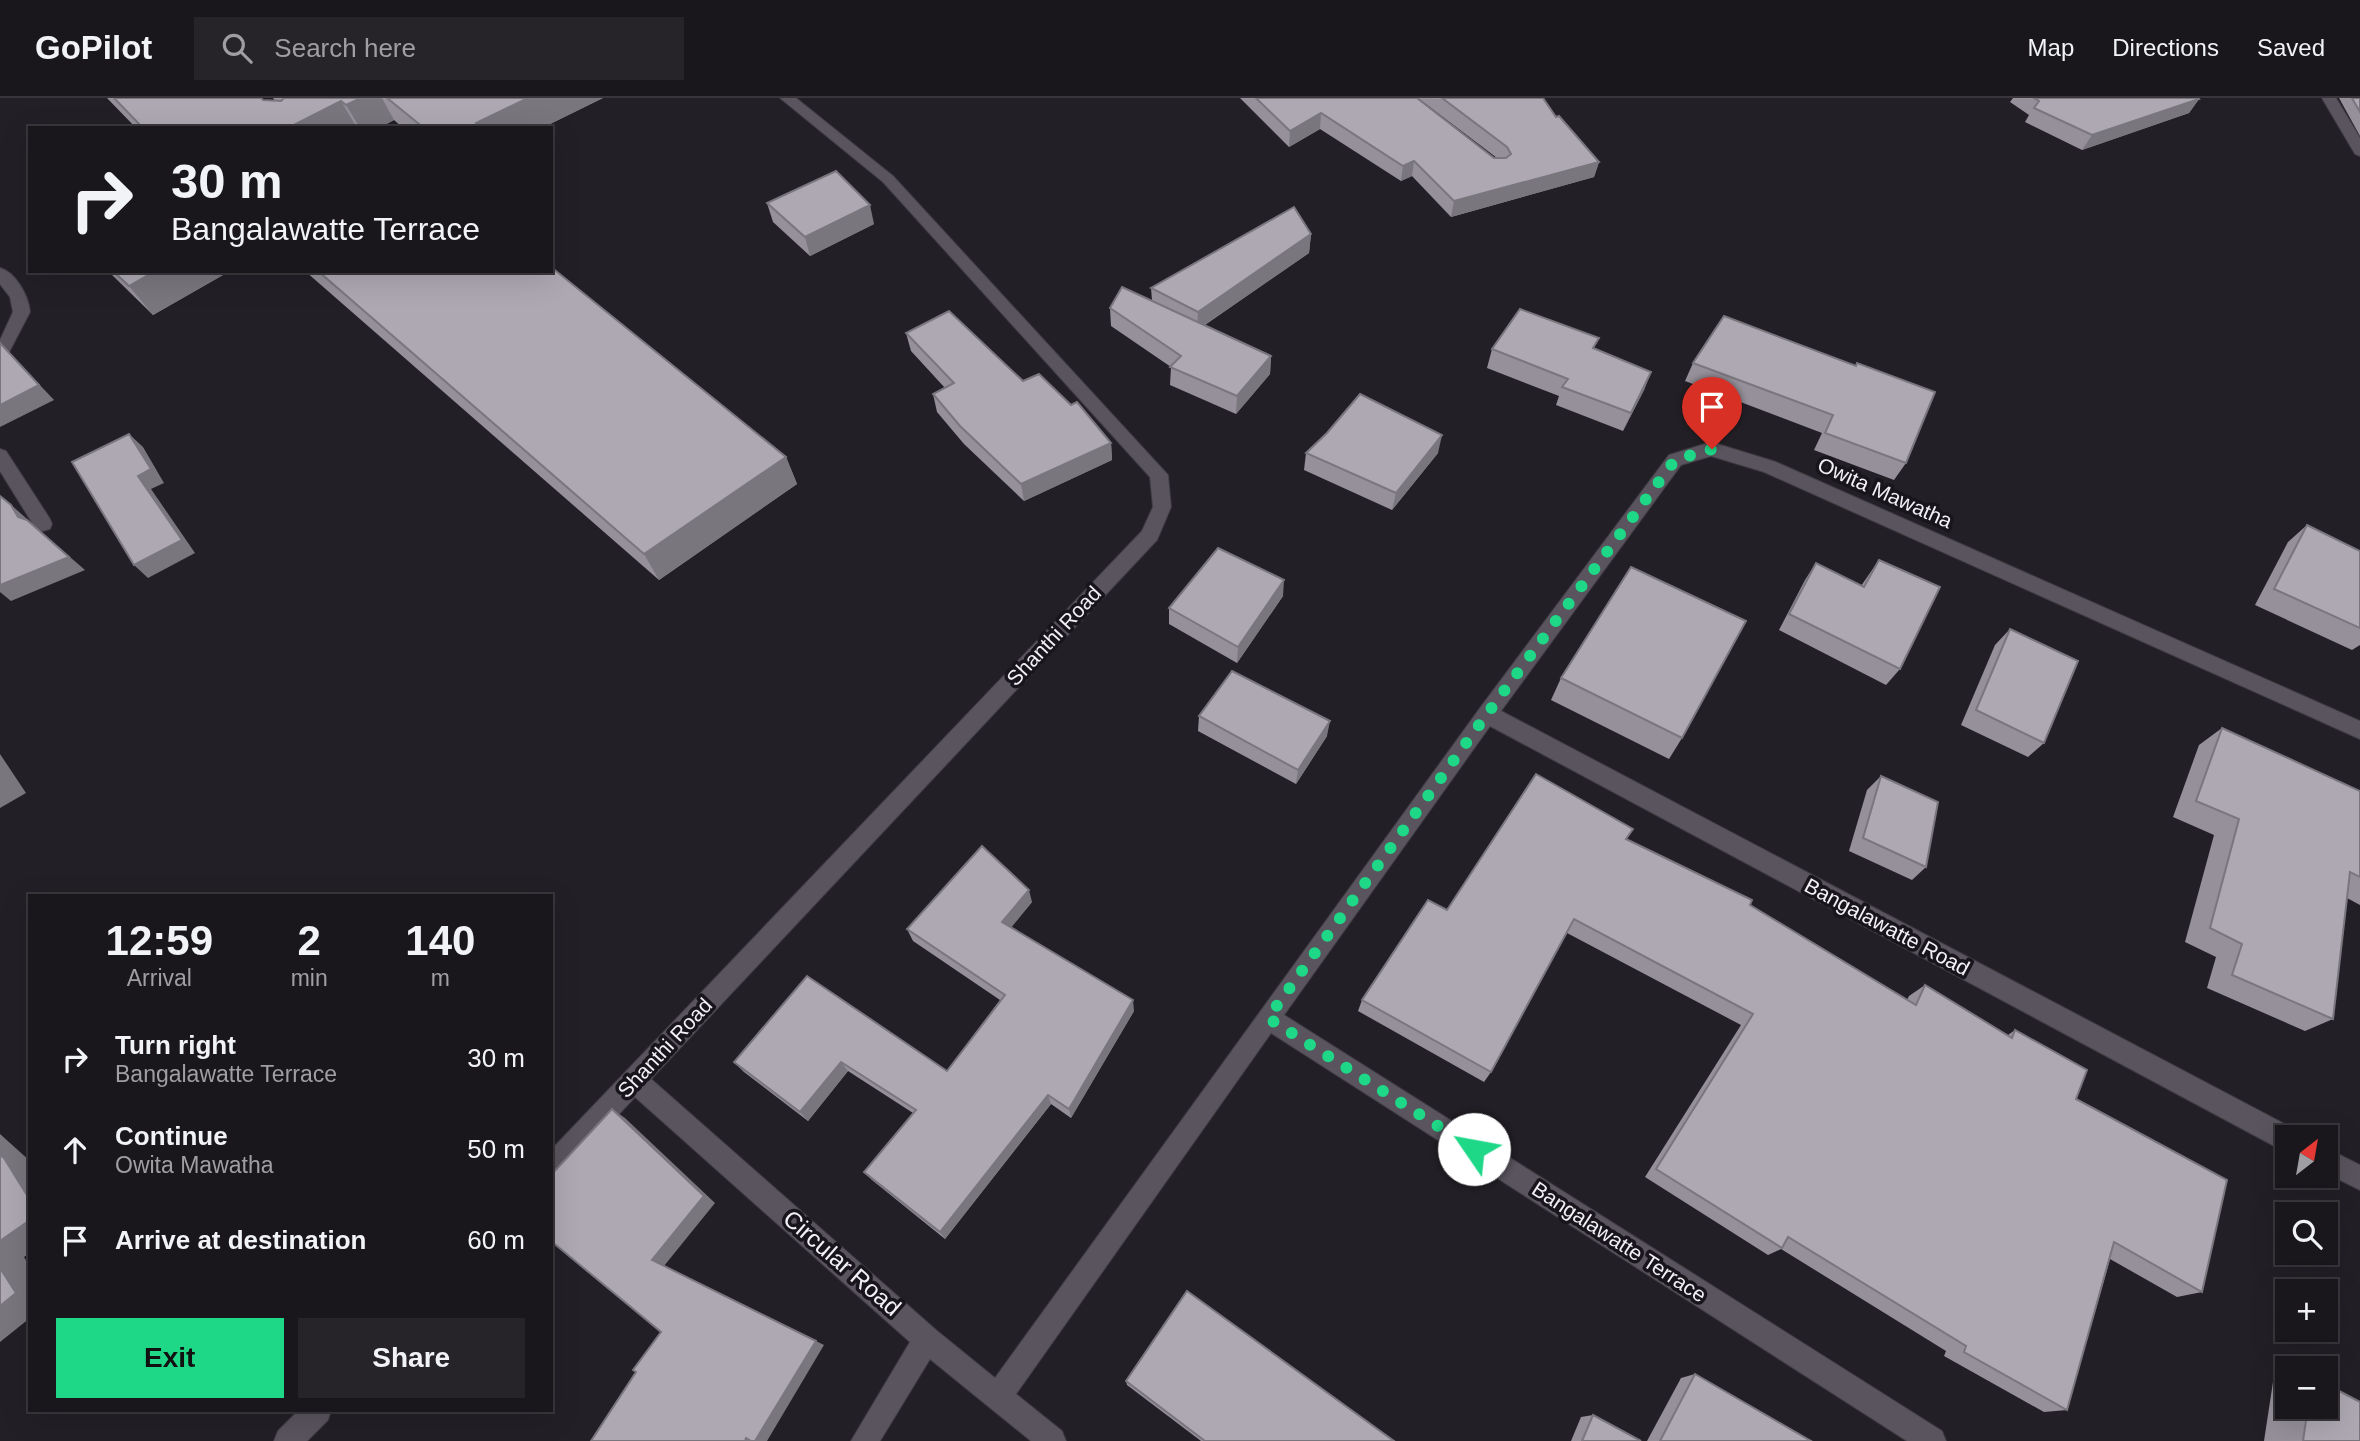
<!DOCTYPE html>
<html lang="en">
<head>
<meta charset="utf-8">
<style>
  body { margin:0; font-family:Helvetica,sans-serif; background:#272429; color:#f1f3f6; height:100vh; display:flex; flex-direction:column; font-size:26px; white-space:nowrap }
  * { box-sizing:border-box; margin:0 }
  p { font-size:23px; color:#9f9fa3 }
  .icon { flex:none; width:38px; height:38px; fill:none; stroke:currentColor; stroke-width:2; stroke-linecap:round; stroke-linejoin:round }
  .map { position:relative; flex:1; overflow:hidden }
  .panel { position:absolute; left:28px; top:796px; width:525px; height:518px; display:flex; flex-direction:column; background:#1a171c; border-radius:0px; box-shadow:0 7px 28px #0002,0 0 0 2px #38363b }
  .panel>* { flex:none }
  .banner { position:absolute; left:28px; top:28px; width:525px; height:147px; border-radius:0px; box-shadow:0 7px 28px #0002,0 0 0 2px #38363b; background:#1a171c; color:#f1f3f6; overflow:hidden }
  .needle { width:46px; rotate:31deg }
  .fabs { position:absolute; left:2275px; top:1027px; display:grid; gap:14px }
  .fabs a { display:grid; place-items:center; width:63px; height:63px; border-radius:0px; background:#1a171c; box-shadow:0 7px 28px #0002,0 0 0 2px #38363b; font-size:35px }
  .pin { position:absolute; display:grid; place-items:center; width:60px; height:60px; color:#fff; margin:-72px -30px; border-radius:50% 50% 50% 0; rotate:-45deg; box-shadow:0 0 7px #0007 }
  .pin .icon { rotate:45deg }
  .me { position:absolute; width:77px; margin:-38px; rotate:303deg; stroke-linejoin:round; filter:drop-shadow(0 0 5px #0008) }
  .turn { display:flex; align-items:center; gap:24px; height:147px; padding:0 28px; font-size:32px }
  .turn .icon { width:91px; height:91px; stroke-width:2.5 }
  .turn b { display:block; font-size:49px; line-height:60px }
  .eta { display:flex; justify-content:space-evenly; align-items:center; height:119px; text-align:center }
  .eta b { font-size:42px; font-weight:700; line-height:49px }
  .action { display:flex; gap:14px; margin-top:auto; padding:14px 28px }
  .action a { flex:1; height:80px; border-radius:0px; background:#1ed888; color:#111; font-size:28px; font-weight:700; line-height:80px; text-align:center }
  .action a+a { background:#272429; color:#f1f3f6 }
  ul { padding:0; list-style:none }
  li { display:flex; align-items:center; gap:21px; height:91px; padding:0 28px }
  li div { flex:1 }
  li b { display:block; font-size:26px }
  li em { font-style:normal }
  header { display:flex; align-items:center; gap:42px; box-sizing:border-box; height:98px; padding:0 35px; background:#1a171c; border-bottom:2px solid #38363b }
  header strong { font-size:33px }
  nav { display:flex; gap:38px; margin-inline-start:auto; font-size:24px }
  .search { width:490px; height:63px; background:#272429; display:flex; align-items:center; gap:18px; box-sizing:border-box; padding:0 24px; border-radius:0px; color:#9f9fa3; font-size:26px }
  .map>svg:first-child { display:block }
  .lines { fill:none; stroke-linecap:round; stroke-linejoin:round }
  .minor-casing { stroke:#3f3b42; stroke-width:2 }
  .minor { fill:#59545d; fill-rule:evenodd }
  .wall { fill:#959099 }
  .shaded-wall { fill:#79767d }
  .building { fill:#ada8b2; stroke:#79767d; stroke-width:2 }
  .route { stroke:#1ed888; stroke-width:12; stroke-dasharray:0 21.6 }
  .labels { text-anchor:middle; stroke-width:7; stroke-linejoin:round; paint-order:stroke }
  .street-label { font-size:21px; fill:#f4f1f6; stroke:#19151c }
  .near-street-label { font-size:24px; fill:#f4f1f6; stroke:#19151c }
</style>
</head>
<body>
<header>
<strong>GoPilot</strong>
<div class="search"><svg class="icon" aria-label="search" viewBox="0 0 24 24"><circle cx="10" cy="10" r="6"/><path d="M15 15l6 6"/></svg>Search here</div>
<nav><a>Map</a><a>Directions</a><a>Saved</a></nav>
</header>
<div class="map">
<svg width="2360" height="1343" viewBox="0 0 2360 1343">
  <rect width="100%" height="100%" fill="#231f26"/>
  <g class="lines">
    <!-- minor casing -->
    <g class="minor-casing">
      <g id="minor">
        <polygon points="780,0 796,0 893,78 1168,377 1171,409 1157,442 651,981 936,1232 995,1280 1480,610 1669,357 1711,344 1776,364 2360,623 2360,641 1764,374 1711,358 1681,367 1501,613 2296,1032 2299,1040 2287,1040 2287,1053 2278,1050 1490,628 1284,917 1942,1333 1946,1343 1907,1343 1271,935 1016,1296 1062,1333 1066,1343 1031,1343 930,1261 880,1343 851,1343 910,1244 635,999 560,1079 551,1082 551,1052 1142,433 1153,409 1150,379 883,84"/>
        <polygon points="2322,0 2336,0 2360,40 2360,58 2355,56"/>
        <path d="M0,170C16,174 29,199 30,214L6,260L0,262V242L13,214L10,199L0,186Z"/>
        <polygon points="0,351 6,353 50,421 52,426 50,431 43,433 36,431 0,373"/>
        <polygon points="2326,1050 2360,1067 2360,1092 2326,1075"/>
        <polygon points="299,1312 331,1312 328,1322 307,1343 274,1343 278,1333"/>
      </g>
    </g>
    <!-- minor -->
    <use href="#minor" class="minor"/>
  </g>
  <!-- wall -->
  <g class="wall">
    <polygon points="107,0 261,0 263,2 275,3 273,0 603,0 542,30 403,30 394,22 379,30 136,30"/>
    <polygon points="1240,0 1417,0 1494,60 1497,60 1418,0 1543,0 1556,19 1599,64 1594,79 1451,119 1412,78 1401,83 1320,31 1289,49"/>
    <polygon points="2013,0 2198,0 2199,1 2189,15 2082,52 2025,24 2029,17 2010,4"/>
    <polygon points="2339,0 2360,0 2360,38"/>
    <polygon points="767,105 874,126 810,158 773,124"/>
    <polygon points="1311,136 1309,155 1205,227 1271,258 1270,276 1236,316 1170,287 1171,269 1111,228 1110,210 1152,202 1151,190"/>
    <polygon points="108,173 230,173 153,217"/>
    <polygon points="305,173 551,173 786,359 797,386 659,482"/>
    <polygon points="1724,218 1906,365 1894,382 1814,352 1822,335 1685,283 1693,265"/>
    <polygon points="906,235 1023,283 1111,345 1112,362 1024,403 964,346 937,314 933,296 945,290 911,253"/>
    <polygon points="1595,250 1651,274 1644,292 1623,333 1556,307 1559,298 1487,270 1492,251"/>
    <polygon points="1306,355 1438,355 1392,412 1304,372"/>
    <polygon points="2307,427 2360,453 2360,547 2352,552 2255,507 2288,444"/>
    <polygon points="1879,462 1900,571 1886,587 1779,532 1805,482 1816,465 1861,488"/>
    <polygon points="1283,498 1237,565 1169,526 1169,510"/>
    <polygon points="2010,531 2044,645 2028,659 1961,627 1995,547"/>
    <polygon points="1561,580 1682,640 1669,661 1551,602"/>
    <polygon points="1199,618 1327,638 1296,686 1198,633"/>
    <polygon points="2222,630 2360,693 2360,807 2347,800 2333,921 2305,933 2207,890 2216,859 2185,844 2214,737 2173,719 2199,647"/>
    <polygon points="1881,678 1926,769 1912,782 1849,753 1867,692"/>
    <polygon points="1626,741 1750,807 1907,902 1909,898 1925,887 2008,937 2015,932 2076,1001 2202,1194 2177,1199 2110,1161 2067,1312 2044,1314 1944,1258 1946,1253 1781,1151 1768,1157 1645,1079 1741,927 1567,835 1491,974 1484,984 1358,913 1362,902 1447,812"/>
    <polygon points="1032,804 1011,829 1134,913 1071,1020 1051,1006 945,1141 872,1082 864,1074 913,1015 848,973 808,1023 744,974 734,964 807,878 947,973 1000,902 913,843 907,831"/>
    <polygon points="1695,1276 1811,1343 1647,1343 1681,1280"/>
    <polygon points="2287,1282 2287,1309 2326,1309 2360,1343 2264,1343 2273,1284"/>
    <polygon points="1126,1283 1394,1343 1201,1343 1127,1287"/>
    <polygon points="1593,1317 1641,1343 1571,1343 1581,1319"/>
  </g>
  <!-- shaded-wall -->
  <g class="shaded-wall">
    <polygon points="361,0 382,0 394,22 379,30 360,30 346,7"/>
    <polygon points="528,0 603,0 542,30 478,30 476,25"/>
    <polygon points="2199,1 2189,15 2082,52 2092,37"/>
    <polygon points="341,3 357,30 288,30"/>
    <polygon points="1321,15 1320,31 1289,49 1290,33"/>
    <polygon points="1414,63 1412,78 1401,83 1403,68"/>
    <polygon points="1599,64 1594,79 1451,119 1454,103"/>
    <polygon points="870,107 874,126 810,158 805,139"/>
    <polygon points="1311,136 1309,155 1197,232 1198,214"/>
    <polygon points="155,173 230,173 153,217 129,188"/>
    <polygon points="0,245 54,302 0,329"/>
    <polygon points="1271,258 1270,276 1236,316 1237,298"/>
    <polygon points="1651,274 1644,292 1623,333 1631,315"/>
    <polygon points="129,336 143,349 164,385 151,391 195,455 148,480 134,467 138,378"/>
    <polygon points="1442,337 1438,355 1392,412 1396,395"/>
    <polygon points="1111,345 1112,362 1024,403 1021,386"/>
    <polygon points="786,359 797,386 659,482 644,456"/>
    <polygon points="0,397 27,421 34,432 18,419"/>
    <polygon points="27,422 85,472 11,503 0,494 0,487"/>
    <polygon points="1284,482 1283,498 1237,565 1238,549"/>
    <polygon points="1330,623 1327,638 1296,686 1298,672"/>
    <polygon points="0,656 26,695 0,710"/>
    <polygon points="1029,792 1032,804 1006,836 1002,824"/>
    <polygon points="1133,902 1134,913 1071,1020 1069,1011"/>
    <polygon points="841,964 848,973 808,1023 800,1014"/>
    <polygon points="1048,997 1051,1006 945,1141 940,1134"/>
    <polygon points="612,1011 625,1020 715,1105 664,1168 824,1247 767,1343 745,1343 652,1162"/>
    <polygon points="0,1036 30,1063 30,1102 0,1057"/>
    <polygon points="30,1122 30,1155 24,1159 30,1169 30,1220 0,1244 0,1143"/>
  </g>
  <!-- building -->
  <g class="building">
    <polygon points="114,0 261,0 263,2 281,3 284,0 361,0 346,7 341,3 288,30 143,30"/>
    <polygon points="387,0 528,0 476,25 481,30 424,30"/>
    <polygon points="1256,0 1417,0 1494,60 1506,60 1511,56 1507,49 1442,0 1543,0 1556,19 1559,18 1599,64 1454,103 1414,63 1403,68 1321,15 1290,33"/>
    <polygon points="2034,0 2198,0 2199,1 2092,37 2034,10 2039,3"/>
    <polygon points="2352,0 2360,0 2360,14"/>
    <polygon points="836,73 870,107 805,139 767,105"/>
    <polygon points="1294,109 1311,136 1198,214 1151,190"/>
    <polygon points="551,169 786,359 644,456 318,173 551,173"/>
    <polygon points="113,173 155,173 129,188"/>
    <polygon points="1122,189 1271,258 1237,298 1170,269 1181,258 1110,210"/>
    <polygon points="1520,211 1599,240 1593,250 1651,274 1631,315 1562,289 1568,281 1492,251"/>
    <polygon points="949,213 1023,283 1039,276 1071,307 1077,304 1111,345 1021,386 960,328 933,296 954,285 906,235"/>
    <polygon points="1724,218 1856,268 1857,265 1935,294 1906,365 1825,335 1833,317 1693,265"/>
    <polygon points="0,245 39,287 0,307"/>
    <polygon points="1360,296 1442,337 1396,395 1306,355 1327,335"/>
    <polygon points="129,336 151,371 138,378 182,442 134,467 72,364"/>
    <polygon points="0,398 11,407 18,419 27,422 69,459 0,487"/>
    <polygon points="2307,427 2360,453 2360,530 2274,491"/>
    <polygon points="1218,450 1284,482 1238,549 1169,510"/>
    <polygon points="1879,462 1940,489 1900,571 1789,516 1816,465 1864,489"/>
    <polygon points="1631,469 1746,523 1682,640 1561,580"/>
    <polygon points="2010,531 2078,563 2044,645 1976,612"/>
    <polygon points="1232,573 1330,623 1298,672 1199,618"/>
    <polygon points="2222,630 2360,693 2360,779 2350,774 2333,921 2232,877 2242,846 2210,830 2239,721 2196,703"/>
    <polygon points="1536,676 1633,731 1626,741 1752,802 1750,807 1916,907 1925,887 2012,940 2015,932 2087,972 2076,1001 2227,1082 2202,1194 2114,1144 2067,1312 1964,1254 1966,1248 1788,1139 1782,1150 1656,1071 1753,916 1574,821 1491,974 1362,902 1428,802 1447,812"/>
    <polygon points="1881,678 1938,704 1926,769 1863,740"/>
    <polygon points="982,748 1029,792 1002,824 1133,902 1069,1011 1048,997 940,1134 864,1074 916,1012 841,964 800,1014 734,964 807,878 947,973 1005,897 907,831"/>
    <polygon points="612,1011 704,1098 652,1162 816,1243 755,1343 751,1343 746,1340 745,1343 591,1343 636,1274 633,1272 661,1234 551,1143 551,1077"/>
    <polygon points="0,1057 4,1060 30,1102 30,1122 0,1143"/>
    <polygon points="0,1170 16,1195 0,1208"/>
    <polygon points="1187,1193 1394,1343 1205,1343 1126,1283"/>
    <polygon points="1695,1276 1811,1343 1660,1343"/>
    <polygon points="2326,1286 2360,1304 2360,1343 2303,1343 2308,1309 2326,1309"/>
    <polygon points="1593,1317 1641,1343 1582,1343"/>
  </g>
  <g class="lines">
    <!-- route -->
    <polyline class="route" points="1474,1051 1268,920 1487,616 1675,362 1712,351"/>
  </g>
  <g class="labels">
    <!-- street labels -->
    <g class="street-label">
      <text transform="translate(1885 395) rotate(24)" y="7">Owita Mawatha</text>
      <text transform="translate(1054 538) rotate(-47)" y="7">Shanthi Road</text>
      <text transform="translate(1887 829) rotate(28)" y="7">Bangalawatte Road</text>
      <text transform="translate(665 950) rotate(-47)" y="7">Shanthi Road</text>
      <text transform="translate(1619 1144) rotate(33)" y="7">Bangalawatte Terrace</text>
    </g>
    <!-- near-street labels -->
    <g class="near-street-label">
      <text transform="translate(842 1165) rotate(41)" y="8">Circular Road</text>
    </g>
  </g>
</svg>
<div class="fabs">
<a><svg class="needle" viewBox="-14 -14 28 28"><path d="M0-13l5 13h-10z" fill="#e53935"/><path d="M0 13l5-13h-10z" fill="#9f9fa3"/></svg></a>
<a><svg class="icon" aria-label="search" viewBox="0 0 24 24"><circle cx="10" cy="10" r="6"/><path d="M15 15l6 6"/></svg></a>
<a>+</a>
<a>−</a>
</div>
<div class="pin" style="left:1712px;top:351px;background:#d93025"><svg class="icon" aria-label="arrive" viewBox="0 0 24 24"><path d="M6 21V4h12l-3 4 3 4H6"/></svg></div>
<svg class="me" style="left:1474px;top:1051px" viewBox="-20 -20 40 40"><circle r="19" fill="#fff"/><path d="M0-13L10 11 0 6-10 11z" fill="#1ed888"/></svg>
<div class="banner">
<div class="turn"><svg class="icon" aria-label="right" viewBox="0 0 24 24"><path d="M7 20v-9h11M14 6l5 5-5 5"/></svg><div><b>30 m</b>Bangalawatte Terrace</div></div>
</div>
<section class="panel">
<div class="eta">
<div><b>12:59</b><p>Arrival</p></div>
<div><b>2</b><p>min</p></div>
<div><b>140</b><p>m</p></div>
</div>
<ul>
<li><svg class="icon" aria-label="right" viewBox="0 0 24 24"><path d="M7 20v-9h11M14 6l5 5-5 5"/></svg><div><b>Turn right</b><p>Bangalawatte Terrace</p></div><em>30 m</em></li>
<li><svg class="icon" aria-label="ahead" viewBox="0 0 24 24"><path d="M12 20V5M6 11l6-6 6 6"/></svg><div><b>Continue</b><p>Owita Mawatha</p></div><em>50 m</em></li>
<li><svg class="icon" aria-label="arrive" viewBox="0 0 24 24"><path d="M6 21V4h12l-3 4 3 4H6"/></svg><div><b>Arrive at destination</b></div><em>60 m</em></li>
</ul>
<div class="action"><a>Exit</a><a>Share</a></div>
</section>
</div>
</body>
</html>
